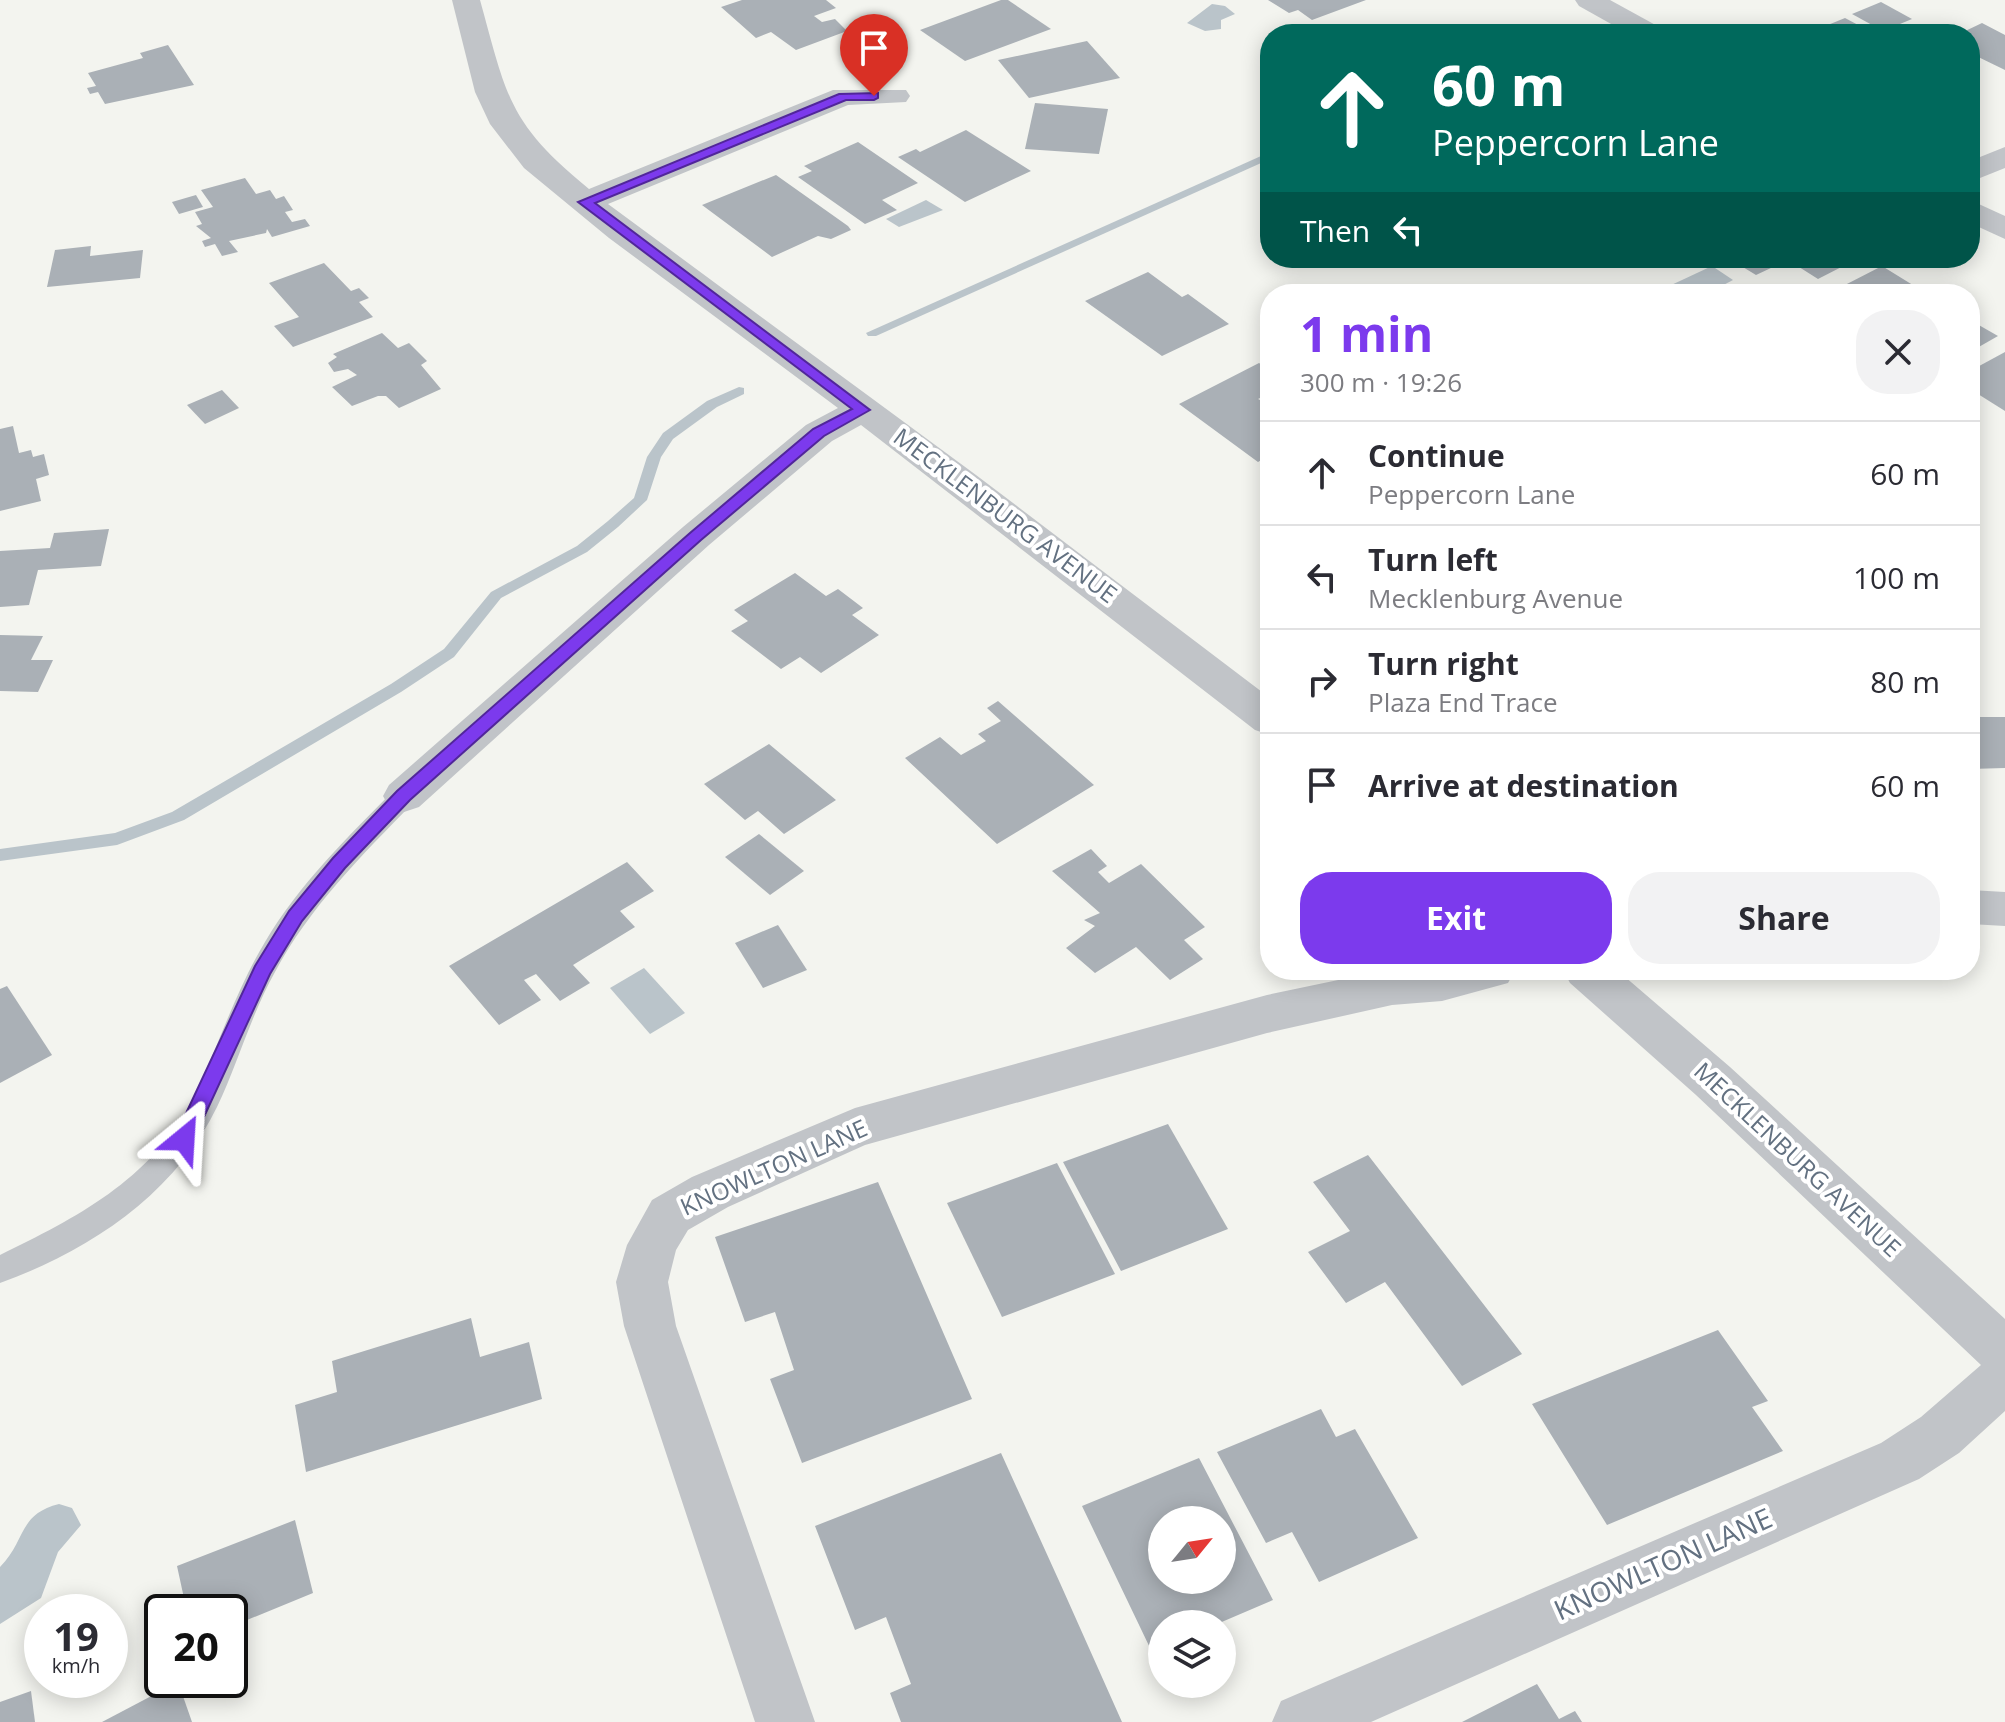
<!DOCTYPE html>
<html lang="en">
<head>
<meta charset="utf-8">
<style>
  body { margin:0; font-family:"Open Sans",sans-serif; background:#f2f2f3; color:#2b2b33; height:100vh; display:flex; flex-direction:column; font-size:30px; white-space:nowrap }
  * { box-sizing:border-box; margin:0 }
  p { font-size:26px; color:#7c7c81 }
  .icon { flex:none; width:44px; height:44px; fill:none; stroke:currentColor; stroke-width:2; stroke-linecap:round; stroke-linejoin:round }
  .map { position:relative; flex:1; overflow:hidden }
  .drawer { position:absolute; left:1260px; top:284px; width:720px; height:696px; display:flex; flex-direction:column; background:#fff; border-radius:32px; box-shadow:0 4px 20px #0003 }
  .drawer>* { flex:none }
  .guide { position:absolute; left:1260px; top:24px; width:720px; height:244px; border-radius:32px; box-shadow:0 4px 20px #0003; background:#00695c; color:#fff; overflow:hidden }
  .needle { width:52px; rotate:60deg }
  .fabs { position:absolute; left:1148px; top:1506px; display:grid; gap:16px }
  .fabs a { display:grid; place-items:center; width:88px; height:88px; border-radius:50%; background:#fff; box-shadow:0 4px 20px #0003; font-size:40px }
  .speed { position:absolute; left:24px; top:1594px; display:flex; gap:16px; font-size:40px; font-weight:700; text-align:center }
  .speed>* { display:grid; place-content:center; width:104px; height:104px; border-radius:50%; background:#fff; box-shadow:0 4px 20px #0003; line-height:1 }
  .speed small { font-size:20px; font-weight:400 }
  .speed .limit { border:4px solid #111; border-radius:12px; background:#fff; color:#111 }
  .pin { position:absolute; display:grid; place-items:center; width:68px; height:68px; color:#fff; margin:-82px -34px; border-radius:50% 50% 50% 0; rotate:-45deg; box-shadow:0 0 8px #0007 }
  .pin .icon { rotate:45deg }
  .me { position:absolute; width:88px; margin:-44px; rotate:27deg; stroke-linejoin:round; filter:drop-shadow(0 0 6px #0008) }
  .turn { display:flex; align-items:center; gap:28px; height:168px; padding:0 40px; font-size:36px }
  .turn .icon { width:104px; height:104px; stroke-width:2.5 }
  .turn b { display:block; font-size:56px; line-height:68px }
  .then { display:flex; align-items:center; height:76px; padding:0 40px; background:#0003; gap:16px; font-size:30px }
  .round { display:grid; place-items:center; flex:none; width:84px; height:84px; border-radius:32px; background:#f2f2f3 }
  .head { display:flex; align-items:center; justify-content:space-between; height:136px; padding:0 40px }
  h1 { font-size:48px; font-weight:700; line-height:60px; color:#7c3aed }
  .primary-button { display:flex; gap:16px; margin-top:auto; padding:16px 40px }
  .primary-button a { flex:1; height:92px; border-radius:32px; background:#7c3aed; color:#fff; font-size:32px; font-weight:700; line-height:92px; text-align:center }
  .primary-button a+a { background:#f2f2f3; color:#2b2b33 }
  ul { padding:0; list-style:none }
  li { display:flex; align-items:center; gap:24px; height:104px; padding:0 40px; border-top:2px solid #e1e1e2 }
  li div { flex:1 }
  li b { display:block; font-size:30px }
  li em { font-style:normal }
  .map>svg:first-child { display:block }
  .water { fill:#bac4ca }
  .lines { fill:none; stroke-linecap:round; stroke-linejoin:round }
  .stream { fill:#bac4ca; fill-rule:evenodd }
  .building { fill:#aab0b6; fill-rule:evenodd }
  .service { fill:#c1c4c8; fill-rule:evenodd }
  .minor { fill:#c1c4c8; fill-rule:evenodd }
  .route { fill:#7c3aed; stroke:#51269a; stroke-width:2 }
  .labels { text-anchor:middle; stroke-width:8; stroke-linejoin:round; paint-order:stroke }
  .street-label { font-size:24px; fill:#637181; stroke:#fff }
  .near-street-label { font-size:28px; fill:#637181; stroke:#fff }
</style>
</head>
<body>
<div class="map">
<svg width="2005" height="1722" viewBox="0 0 2005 1722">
  <rect width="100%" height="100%" fill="#f3f4ef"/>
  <!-- water -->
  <g class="water">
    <polygon points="1212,4 1225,6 1235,14 1221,20 1221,29 1205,31 1187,23"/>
    <polygon points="926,200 943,210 899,227 886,219"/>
    <path d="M1712,266L1733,280C1711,292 1691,301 1667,287Z"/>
    <polygon points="644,968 685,1013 650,1034 610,988"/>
    <path d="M59,1504L72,1508L81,1525L58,1552L41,1598L0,1624V1567C26,1541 18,1514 59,1504Z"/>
  </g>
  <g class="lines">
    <!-- stream -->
    <g class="stream">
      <polygon points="1548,25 1581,25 1586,28 1581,31 1526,34"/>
      <polygon points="1270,152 1270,159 876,336 868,336 866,333"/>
      <polygon points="739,387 744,388 744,394 717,407 673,439 661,457 647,500 618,527 587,552 501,598 454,657 401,692 184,820 117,845 0,861 0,849 115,833 172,812 391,684 444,649 491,592 577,546 608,521 634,498 647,457 663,433 707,401"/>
    </g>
  </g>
  <!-- building -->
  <g class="building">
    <polygon points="742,0 826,0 836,8 814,16 822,22 835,19 847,31 796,50 771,32 756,38 721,7"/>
    <polygon points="1001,0 1008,0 1051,29 965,61 920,30"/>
    <polygon points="1268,0 1366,0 1312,20 1298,10 1289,13"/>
    <polygon points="1881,2 1912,19 1883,31 1852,14"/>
    <polygon points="1845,18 1875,34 1828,34 1818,29"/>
    <polygon points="1982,23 2005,35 2005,70 1970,53 1970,34 1959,34"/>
    <polygon points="1390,24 1405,33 1367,34"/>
    <polygon points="1087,41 1120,78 1029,98 998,60"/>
    <polygon points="168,45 194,85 105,104 98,92 90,94 87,88 96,86 88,73 143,58 140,53"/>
    <polygon points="1035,103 1108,109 1099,154 1025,149"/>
    <polygon points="966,130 1031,171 965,202 898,157 916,149 920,152"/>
    <polygon points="858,142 918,183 882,200 897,210 865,224 798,177 812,171 804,166"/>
    <polygon points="776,175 848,226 851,230 831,239 818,236 772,257 702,205"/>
    <polygon points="245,178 256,194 270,190 276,199 284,196 293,210 285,212 292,222 305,219 310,226 272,237 267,229 266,233 229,241 238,252 222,256 215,244 205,247 202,241 211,238 196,226 202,224 195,212 213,207 201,190"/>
    <polygon points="196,195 203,207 179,214 172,202"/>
    <polygon points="91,246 90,256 143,250 140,278 47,287 55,250"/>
    <polygon points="1728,258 1859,258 1818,279 1788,260 1756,275"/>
    <polygon points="324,263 351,291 359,288 369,298 359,302 373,317 293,347 274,326 299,317 269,283"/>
    <polygon points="1882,266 1916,287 1909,290 1916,294 1856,294 1843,286"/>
    <polygon points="1148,272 1182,297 1188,294 1229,324 1162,356 1085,301"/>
    <polygon points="1970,320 1998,336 1970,352"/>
    <polygon points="382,333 398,348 409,343 427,361 421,365 441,389 399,408 386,396 378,396 352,406 332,387 357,375 348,369 334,372 328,363 337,357 333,354"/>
    <polygon points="2005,352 2005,411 1970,389 1970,371"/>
    <polygon points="1259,363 1270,370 1270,393 1258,399 1270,405 1270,455 1258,462 1179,404"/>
    <polygon points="222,390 239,408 205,424 187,405"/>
    <polygon points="13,426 19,453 31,450 33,457 44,454 49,475 36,479 41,501 0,511 0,429"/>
    <polygon points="109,529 101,566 38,570 29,605 0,607 0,551 50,548 54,533"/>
    <polygon points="795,573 826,596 838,589 863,608 852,615 879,635 821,673 800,657 781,669 731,631 748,621 734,610"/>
    <polygon points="0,635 43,636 31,660 53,660 38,692 0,691"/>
    <polygon points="998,701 1094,785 997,844 905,758 940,737 961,755 986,741 978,734 1001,721 987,708"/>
    <polygon points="1970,717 2005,717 2005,768 1970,769"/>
    <polygon points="769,744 836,800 784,834 758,811 745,820 704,784"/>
    <polygon points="759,834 804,871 770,895 725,857"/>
    <polygon points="1091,849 1107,866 1098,872 1109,883 1141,864 1205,927 1184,940 1203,959 1170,980 1136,947 1095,973 1066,948 1095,926 1084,920 1100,913 1052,871"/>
    <polygon points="627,862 654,891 620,911 635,927 573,965 590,983 560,1001 536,974 524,980 541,1000 499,1025 449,966"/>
    <polygon points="778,925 807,970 763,988 735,943"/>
    <polygon points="7,986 52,1055 0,1083 0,989"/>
    <polygon points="1168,1124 1228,1229 1121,1271 1063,1162"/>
    <polygon points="1368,1155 1522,1354 1462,1386 1385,1282 1346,1303 1308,1252 1350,1231 1313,1182"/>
    <polygon points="1057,1163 1115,1274 1002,1317 947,1203"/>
    <polygon points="878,1182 972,1399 802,1463 770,1379 794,1370 775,1312 745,1322 715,1237"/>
    <polygon points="471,1318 480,1357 529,1342 542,1399 306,1472 295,1405 337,1392 332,1361"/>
    <polygon points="1718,1330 1768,1401 1752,1407 1783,1451 1607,1525 1532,1404"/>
    <polygon points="1321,1409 1336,1437 1355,1429 1418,1538 1319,1582 1292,1532 1266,1543 1217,1452"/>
    <polygon points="1001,1453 1060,1583 1122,1722 901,1722 890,1693 911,1684 886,1617 855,1630 815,1526"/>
    <path d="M1199,1458L1273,1600L1217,1624H1162V1648L1152,1652L1082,1506ZM1162,1520H1222V1580H1162Z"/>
    <polygon points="295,1520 313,1593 230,1627 230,1612 187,1612 177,1566"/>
    <polygon points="178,1682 192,1722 102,1722"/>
    <polygon points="1537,1684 1559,1719 1575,1711 1582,1722 1462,1722"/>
    <polygon points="31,1691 35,1722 0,1722 0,1702"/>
  </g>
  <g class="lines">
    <!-- service -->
    <path class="service" d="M404,787L413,789L417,796L413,803C362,855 309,908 275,972C251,1015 238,1063 217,1107C175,1194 89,1251 0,1283V1255C76,1218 150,1180 191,1102C218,1049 234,993 265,942C299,884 348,837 395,789Z"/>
    <!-- minor -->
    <g class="minor">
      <path d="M452,0H480C507,97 508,123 589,189L833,90H906L910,96L906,102L848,105L608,204L976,475L1270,698V735L1255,730L861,425L832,441L709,545L419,807L404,812L389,807L383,796L389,785L683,527L806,425L838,408L609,238L524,168L490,124L475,92Z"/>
      <polygon points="1575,0 1610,0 1661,28 1666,34 1629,34 1579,6"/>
      <polygon points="2005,147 2005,168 1970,182 1970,161"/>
      <polygon points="1970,200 2005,216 2005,239 1970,223"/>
      <polygon points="1970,890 2005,892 2005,926 1970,924"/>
      <polygon points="1386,970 1515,970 1508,983 1442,1001 1392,1005 1267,1033 865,1145 728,1207 688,1230 676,1250 668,1282 676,1326 815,1722 755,1722 624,1326 616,1282 627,1245 652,1200 692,1177 855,1108 1267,995"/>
      <polygon points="1563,970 1617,970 1730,1067 2005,1319 2005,1411 1959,1453 1919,1479 1371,1722 1272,1722 1281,1701 1881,1443 1921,1417 1981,1365 1696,1095 1570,983"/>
    </g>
  </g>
  <!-- route -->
  <polygon class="route" points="878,93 878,98 874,100 846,100 595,203 870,410 824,436 701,540 410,800 345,868 302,921 270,974 191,1145 177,1145 174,1139 255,966 289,911 333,858 397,791 690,533 813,429 852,409 578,202 839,94"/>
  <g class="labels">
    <!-- street labels -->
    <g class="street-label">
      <text transform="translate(1005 516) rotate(37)" y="8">MECKLENBURG AVENUE</text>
      <text transform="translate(1797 1160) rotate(43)" y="8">MECKLENBURG AVENUE</text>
      <text transform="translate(774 1168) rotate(-24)" y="8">KNOWLTON LANE</text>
    </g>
    <!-- near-street labels -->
    <g class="near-street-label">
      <text transform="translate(1663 1564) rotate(-24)" y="10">KNOWLTON LANE</text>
    </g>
  </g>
</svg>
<div class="fabs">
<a><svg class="needle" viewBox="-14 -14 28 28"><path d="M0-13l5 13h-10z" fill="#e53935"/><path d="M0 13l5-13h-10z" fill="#7c7c81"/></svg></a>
<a><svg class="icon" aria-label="layers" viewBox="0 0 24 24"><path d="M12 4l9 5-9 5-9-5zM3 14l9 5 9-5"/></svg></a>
</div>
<div class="speed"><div>19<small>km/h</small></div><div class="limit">20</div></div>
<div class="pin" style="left:874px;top:96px;background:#d93025"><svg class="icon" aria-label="arrive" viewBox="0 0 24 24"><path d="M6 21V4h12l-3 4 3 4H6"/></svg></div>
<svg class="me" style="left:184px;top:1139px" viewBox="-20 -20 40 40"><path d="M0-17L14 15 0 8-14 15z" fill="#7c3aed" stroke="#fff" stroke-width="4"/></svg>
<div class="guide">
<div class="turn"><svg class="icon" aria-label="ahead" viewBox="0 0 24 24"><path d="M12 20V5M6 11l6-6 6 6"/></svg><div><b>60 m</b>Peppercorn Lane</div></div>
<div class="then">Then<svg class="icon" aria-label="left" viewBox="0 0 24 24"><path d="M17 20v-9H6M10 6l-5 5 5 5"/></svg></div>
</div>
<section class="drawer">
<div class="head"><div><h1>1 min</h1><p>300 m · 19:26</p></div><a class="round"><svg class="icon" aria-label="close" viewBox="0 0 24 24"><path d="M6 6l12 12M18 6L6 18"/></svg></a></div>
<ul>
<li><svg class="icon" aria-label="ahead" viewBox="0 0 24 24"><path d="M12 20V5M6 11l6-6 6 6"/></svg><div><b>Continue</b><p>Peppercorn Lane</p></div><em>60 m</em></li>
<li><svg class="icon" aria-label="left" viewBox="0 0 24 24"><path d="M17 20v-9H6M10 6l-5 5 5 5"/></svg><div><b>Turn left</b><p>Mecklenburg Avenue</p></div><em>100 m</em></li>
<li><svg class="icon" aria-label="right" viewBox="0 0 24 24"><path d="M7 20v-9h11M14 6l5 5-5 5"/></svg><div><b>Turn right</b><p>Plaza End Trace</p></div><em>80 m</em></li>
<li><svg class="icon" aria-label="arrive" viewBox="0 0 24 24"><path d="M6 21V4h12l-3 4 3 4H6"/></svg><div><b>Arrive at destination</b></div><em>60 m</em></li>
</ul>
<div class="primary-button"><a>Exit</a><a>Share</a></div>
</section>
</div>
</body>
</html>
